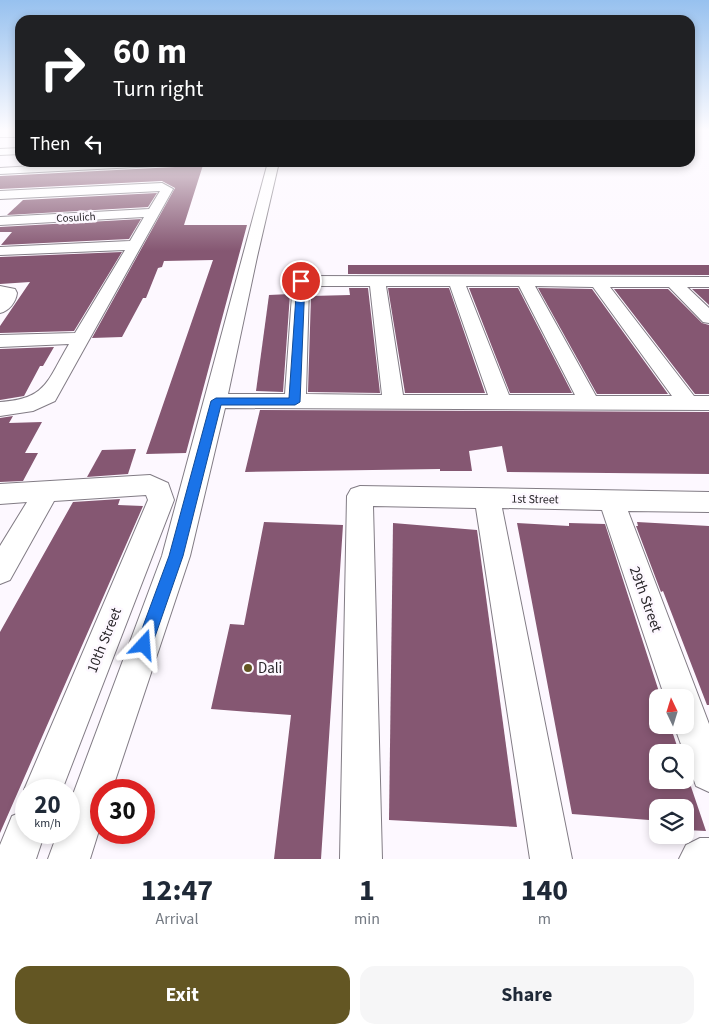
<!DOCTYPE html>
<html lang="en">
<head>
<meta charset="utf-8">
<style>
  body { margin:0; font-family:"Source Sans 3",sans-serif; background:#f6f6f7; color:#1f2937; height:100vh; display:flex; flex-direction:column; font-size:19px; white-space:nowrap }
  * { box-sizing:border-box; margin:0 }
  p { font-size:16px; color:#747a83 }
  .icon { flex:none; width:28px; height:28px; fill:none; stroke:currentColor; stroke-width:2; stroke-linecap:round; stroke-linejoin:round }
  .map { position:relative; height:859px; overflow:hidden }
  .drawer { display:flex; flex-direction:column; background:#fff; flex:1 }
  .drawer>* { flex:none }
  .top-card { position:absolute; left:15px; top:15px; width:680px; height:152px; border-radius:15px; box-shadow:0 2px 8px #0003; background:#202124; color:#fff; overflow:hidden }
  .needle { width:32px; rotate:356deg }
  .fabs { position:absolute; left:649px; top:689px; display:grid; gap:10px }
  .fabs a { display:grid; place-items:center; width:45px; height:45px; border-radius:10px; background:#fff; box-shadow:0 2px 8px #0003; font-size:25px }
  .speed { position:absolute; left:15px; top:779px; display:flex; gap:10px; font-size:25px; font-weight:700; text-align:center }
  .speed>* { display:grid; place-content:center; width:65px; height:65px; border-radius:50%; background:#fff; box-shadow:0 2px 8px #0003; line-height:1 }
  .speed small { font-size:12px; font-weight:400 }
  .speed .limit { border:8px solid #d22; background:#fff; color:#111 }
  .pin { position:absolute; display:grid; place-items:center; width:42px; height:42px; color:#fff; margin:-21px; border:2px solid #fff; border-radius:50%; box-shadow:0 1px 5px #0007 }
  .me { position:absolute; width:55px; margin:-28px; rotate:19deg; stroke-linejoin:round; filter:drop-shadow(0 0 4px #0008) }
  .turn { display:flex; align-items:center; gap:18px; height:105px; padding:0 15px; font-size:22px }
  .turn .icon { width:65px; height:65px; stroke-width:2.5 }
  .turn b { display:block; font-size:35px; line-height:42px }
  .then { display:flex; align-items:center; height:48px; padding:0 15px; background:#0003; gap:10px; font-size:19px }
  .eta { display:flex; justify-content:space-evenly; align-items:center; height:85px; text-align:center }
  .eta b { font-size:30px; font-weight:700; line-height:35px }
  .action { display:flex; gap:10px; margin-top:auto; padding:10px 15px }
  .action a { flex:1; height:58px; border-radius:15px; background:#635623; color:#fff; font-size:20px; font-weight:700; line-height:58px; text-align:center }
  .action a+a { background:#f6f6f7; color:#1f2937 }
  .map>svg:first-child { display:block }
  .building { fill:#855772 }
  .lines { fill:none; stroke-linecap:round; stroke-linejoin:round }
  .street-casing { stroke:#827c85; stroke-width:2 }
  .street { fill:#fff; fill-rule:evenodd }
  .route { fill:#1a73e8; stroke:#114b97 }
  .poi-dot { fill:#635623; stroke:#fdf8ff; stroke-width:2 }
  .labels { text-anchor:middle; stroke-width:5; stroke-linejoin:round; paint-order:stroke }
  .far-street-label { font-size:11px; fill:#2a272b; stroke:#fdf8ff }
  .street-label { font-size:12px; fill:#2a272b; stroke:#fdf8ff }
  .near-street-label { font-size:15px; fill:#2a272b; stroke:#fdf8ff }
  .near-poi-label { font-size:15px; fill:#2a272b; stroke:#fdf8ff; text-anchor:start }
</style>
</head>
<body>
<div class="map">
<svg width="709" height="859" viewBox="0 0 709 859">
  <rect width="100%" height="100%" fill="#fdf8ff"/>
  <!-- building -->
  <g class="building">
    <polygon points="182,162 204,162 184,225 247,225 186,453 146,454 213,260 164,261 162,267 158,268 146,298 143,298 122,337 92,338 175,188 162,181 0,189 0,176 175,167"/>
    <polygon points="157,193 148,207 7,215 23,200"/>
    <polygon points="141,219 129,239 1,245 12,232 0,232 0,227"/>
    <polygon points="122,252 74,331 0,333 0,326 30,282 0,284 0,257"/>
    <polygon points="348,265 709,265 709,275 348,274"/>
    <polygon points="349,288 368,288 380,393 308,392 311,296 350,295"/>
    <polygon points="388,288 449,288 485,393 405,393"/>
    <polygon points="469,288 518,288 572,393 510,393"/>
    <polygon points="538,288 592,289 668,394 597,394"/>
    <polygon points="614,289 668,289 702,323 709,325 709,394 695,394"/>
    <polygon points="692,289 709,289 709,305"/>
    <polygon points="290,294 283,392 256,391 269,295"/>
    <polygon points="54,347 43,366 40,366 24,396 0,400 0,349"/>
    <polygon points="260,410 709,412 709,474 507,472 502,446 469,451 472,471 440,471 440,469 245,472"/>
    <polygon points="13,416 9,423 42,422 25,453 38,453 23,481 0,482 0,418"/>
    <polygon points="136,449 128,474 87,477 102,450"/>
    <polygon points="120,499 118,505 143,506 0,833 0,632 73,502"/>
    <polygon points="264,522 343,525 321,859 274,859 291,715 211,709 230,624 244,625"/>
    <polygon points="637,522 709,526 709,705 707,705 663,591 661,592 636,526 638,526"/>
    <polygon points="393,523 477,530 517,827 389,820"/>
    <polygon points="517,523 569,526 569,523 605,524 661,698 658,698 658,725 670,725 679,752 658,752 658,780 685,780 685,769 706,831 685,830 685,808 658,808 658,828 651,828 649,820 572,814"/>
  </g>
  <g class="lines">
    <!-- street casing -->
    <g class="street-casing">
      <g id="street">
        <rect x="0" y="131" width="20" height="6"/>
        <polygon points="20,148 20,154 0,155 0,149"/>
        <polygon points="100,162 180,162 175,165 0,174 0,168"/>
        <path d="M268,162H279L257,257L228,394H285L293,281L295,278L301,276L709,277V287H687L709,308V323L703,322L669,287H610L694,396H709V410L225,408L190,556L112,790H101V824L90,859H48L58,832H69V805L162,556ZM309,286H370L382,395L306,394ZM386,286H450L488,395H403ZM466,286H519L575,395H509ZM535,286L593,287L672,396H596Z"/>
        <path d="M162,183L173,189L55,401L33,411L0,416V402C47,399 47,381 69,344L0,347V335L75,333L125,250L0,255V247L130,241L144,217L0,225V217L149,209L160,191L0,199V191Z"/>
        <path d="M0,286L15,289L17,293C16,302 9,311 0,313Z"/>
        <polygon points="150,475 168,483 174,500 62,790 26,790 26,795 24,790 148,500 146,495 54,501 10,580 0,584 0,546 27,502 0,504 0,484"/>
        <polygon points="360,486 709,492 709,512 628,511 709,724 709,792 696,786 674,725 685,725 685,698 665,698 602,510 502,508 572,859 530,859 476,508 373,506 382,859 340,859 347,496 351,489"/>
        <polygon points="26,810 26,832 45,832 36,859 0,859 0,845 12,816"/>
        <polygon points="700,838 709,838 709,859 679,859 686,845"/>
      </g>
    </g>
    <!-- street -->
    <use href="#street" class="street"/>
  </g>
  <!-- sky -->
  <linearGradient id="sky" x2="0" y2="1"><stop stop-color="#97c1ef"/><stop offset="0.52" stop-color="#fefcff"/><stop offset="1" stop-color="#fefcff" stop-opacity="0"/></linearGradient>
  <rect width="709" height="251" fill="url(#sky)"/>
  <!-- route -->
  <polygon class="route" points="301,279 305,281 300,402 295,405 221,405 183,556 150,651 144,653 139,651 136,645 169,556 211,401 216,398 289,398 297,281"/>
  <!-- markers -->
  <circle class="poi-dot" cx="248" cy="668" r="5"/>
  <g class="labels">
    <!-- far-street labels -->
    <g class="far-street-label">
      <text transform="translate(76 217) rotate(-3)" y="4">Cosulich</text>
    </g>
    <!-- street labels -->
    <g class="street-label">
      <text transform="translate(535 499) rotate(1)" y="4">1st Street</text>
    </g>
    <!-- near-street labels -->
    <g class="near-street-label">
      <text transform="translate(646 599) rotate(70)" y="5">29th Street</text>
      <text transform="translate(104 640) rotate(-68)" y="5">10th Street</text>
    </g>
    <!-- near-poi labels -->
    <g class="near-poi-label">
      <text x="258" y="673">Dali</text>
    </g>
  </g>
</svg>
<div class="fabs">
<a><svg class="needle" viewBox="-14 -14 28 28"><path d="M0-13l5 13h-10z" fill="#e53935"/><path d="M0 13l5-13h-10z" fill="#747a83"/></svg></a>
<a><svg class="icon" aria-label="search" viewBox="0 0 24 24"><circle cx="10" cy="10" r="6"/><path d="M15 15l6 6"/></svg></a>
<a><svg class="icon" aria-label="layers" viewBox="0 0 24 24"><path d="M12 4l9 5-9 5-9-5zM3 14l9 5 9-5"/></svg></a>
</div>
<div class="speed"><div>20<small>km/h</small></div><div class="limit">30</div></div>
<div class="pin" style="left:301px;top:281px;background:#d93025"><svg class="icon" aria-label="arrive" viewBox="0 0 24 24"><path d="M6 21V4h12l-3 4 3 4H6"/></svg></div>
<svg class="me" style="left:144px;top:645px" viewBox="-20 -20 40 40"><path d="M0-17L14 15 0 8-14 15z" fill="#1a73e8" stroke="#fff" stroke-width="4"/></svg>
<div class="top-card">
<div class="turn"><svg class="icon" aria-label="right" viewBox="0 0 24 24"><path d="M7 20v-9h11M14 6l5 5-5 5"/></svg><div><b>60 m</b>Turn right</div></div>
<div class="then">Then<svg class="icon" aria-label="left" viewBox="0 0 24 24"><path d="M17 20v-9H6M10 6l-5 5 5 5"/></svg></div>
</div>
</div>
<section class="drawer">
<div class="eta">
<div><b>12:47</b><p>Arrival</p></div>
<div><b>1</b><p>min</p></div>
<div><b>140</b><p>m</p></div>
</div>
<div class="action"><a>Exit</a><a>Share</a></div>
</section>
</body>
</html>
